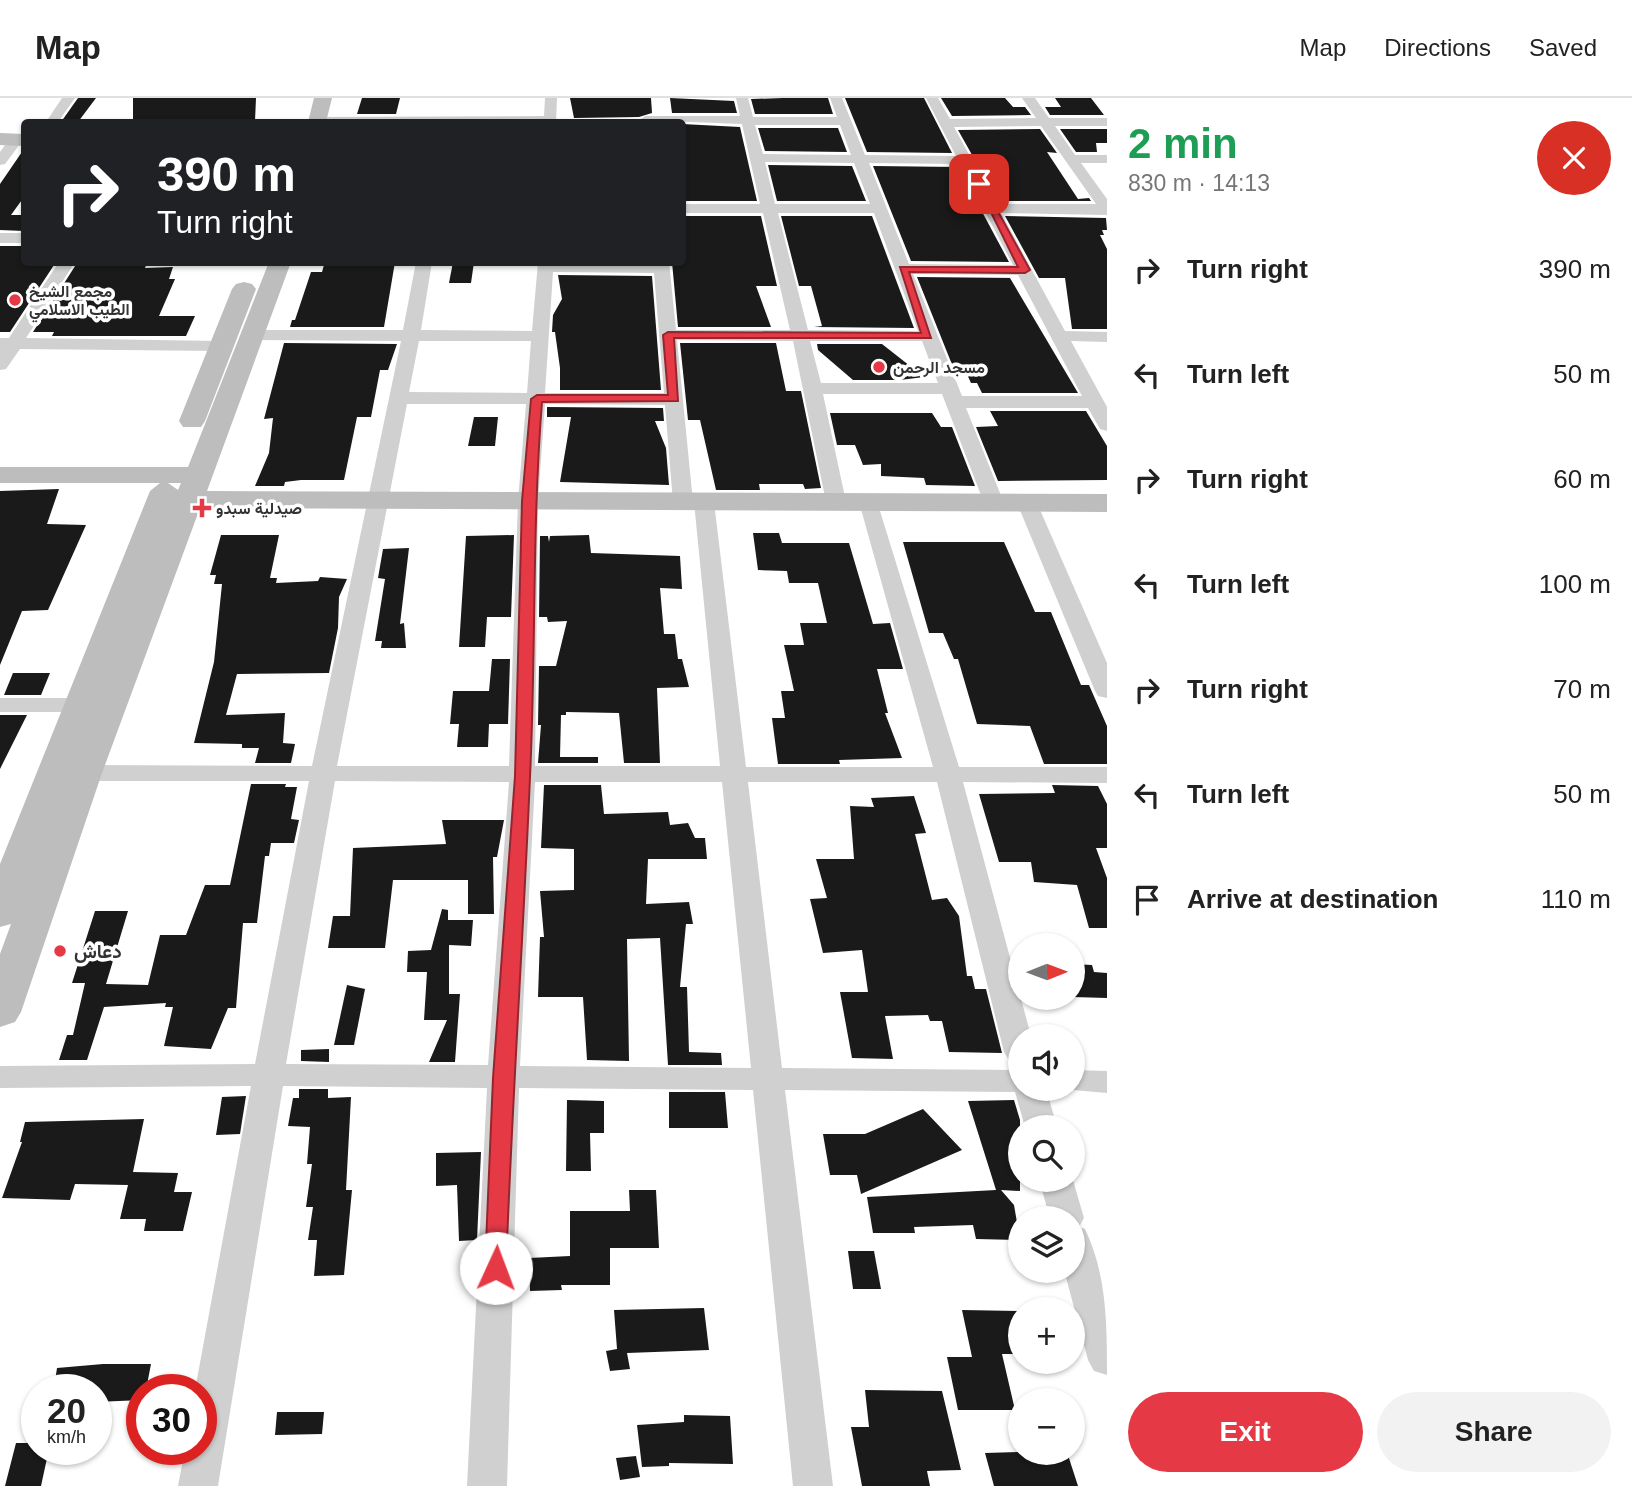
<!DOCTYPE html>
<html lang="en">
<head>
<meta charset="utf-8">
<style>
  body { margin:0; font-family:Arial,Vazirmatn,sans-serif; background:#f2f2f2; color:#222; height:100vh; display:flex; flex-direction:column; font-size:26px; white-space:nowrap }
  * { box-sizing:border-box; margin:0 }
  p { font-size:23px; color:#767676 }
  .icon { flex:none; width:38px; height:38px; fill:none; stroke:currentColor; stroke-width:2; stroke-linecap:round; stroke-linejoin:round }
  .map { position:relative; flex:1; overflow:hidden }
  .panel { display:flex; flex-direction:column; background:#fff; width:525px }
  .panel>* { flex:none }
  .hud { position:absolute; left:21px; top:21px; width:665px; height:147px; border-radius:7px; box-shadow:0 2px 5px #0004; background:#202124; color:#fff; overflow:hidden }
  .needle { width:46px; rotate:89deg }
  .fabs { position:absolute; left:1008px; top:835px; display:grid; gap:14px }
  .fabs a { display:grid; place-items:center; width:77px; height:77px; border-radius:50%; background:#fff; box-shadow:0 2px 5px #0004; font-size:35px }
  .speed { position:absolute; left:21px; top:1276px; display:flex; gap:14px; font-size:35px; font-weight:700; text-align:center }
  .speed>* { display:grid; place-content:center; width:91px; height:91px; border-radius:50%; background:#fff; box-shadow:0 2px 5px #0004; line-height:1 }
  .speed small { font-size:18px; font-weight:400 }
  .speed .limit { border:10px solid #d22; background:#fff; color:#111 }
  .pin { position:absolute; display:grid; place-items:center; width:60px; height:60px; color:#fff; margin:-30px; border-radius:14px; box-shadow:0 4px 10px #0006 }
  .me { position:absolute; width:77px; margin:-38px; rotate:2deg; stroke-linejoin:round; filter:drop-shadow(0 0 5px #0008) }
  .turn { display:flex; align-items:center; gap:24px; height:147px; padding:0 21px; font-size:32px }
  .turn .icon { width:91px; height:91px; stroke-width:2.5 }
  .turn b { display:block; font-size:49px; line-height:60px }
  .round { display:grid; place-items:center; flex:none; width:74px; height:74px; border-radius:37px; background:#f2f2f2 }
  .headline { display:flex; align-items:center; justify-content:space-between; height:119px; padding:0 21px }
  h1 { font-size:42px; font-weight:800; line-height:52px; color:#1e9e55 }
  .primary-button { display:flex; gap:14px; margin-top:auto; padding:14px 21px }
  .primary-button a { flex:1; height:80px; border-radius:42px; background:#e63946; color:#fff; font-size:28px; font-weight:800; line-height:80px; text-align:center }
  .primary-button a+a { background:#f2f2f2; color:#222 }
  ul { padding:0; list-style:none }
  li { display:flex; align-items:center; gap:21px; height:105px; padding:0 21px }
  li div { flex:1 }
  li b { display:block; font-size:26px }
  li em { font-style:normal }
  header { display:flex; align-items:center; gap:42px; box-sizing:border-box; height:98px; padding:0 35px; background:#fff; border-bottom:2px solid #e0e0e0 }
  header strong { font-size:33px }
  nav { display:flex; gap:38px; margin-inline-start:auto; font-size:24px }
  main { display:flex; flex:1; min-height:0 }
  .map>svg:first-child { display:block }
  .building { fill:#1a1a1a }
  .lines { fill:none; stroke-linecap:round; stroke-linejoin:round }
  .street { fill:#d0d0d0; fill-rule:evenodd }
  .secondary { fill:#bdbdbd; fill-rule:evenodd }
  .route { fill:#e63946; stroke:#96252e; stroke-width:2 }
  .poi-dot { fill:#e63946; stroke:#fff; stroke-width:2.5 }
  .labels { text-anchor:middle; stroke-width:7; stroke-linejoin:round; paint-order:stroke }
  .far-poi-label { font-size:16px; font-weight:bold; fill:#333; stroke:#fff; text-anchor:start }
  .poi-label { font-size:19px; font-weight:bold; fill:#333; stroke:#fff; text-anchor:start }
</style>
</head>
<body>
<header>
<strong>Map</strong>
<nav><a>Map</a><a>Directions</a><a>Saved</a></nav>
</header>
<main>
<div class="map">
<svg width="1107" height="1388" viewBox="0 0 1107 1388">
  <rect width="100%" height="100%" fill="#fff"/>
  <!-- building -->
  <g class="building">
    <polygon points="78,0 96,0 78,24 61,24"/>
    <polygon points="133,0 256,0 255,23 133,24"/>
    <polygon points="362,0 400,0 396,16 357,16"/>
    <polygon points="570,0 651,0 652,15 639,19 574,20"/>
    <polygon points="670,0 734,3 737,15 672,15"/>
    <polygon points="783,0 828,0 833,16 755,16 751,1"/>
    <polygon points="845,0 924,0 952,55 867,54"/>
    <polygon points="941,0 1005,0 1013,9 1025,9 1031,17 952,18"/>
    <polygon points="1055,0 1091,0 1104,17 1050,17 1045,9 1061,9"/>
    <polygon points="682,26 740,29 757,103 682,103"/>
    <polygon points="758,30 838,30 847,54 765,53"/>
    <polygon points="1040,31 1057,55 1047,54 1078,101 1089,100 1091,103 998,103 958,32"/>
    <polygon points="1060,31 1107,31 1107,45 1096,45 1097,54 1076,54"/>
    <polygon points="24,51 24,99 11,117 24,117 24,133 0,132 0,86"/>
    <polygon points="768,67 852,68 866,103 777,103"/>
    <polygon points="873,68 958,69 1009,164 911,163"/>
    <polygon points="682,118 761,118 777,188 756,188 771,229 678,229 672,164 682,164"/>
    <polygon points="781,118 872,118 914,230 814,229 822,228 811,188 799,188"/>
    <polygon points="1005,118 1106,120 1107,132 1102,132 1104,137 1100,137 1107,151 1107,231 1072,231 1065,180 1039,180"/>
    <polygon points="24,148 24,164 56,164 10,234 0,234 0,148"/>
    <polygon points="337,164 395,164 384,229 290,229 292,222 295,222 311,174 322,174 324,167 336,167"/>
    <polygon points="453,164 474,164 471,185 449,185"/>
    <polygon points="77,165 147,165 145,170 173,169 169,181 175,181 159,218 195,218 186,238 52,238 54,234 33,234"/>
    <polygon points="558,177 652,178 661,292 548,292 560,292 560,270 555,234 552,234 553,217 562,201"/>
    <polygon points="917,179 1016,180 1010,180 1078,295 982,295 977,285 971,285 965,272 955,274"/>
    <polygon points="284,245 397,246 388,272 380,272 371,319 357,319 344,382 301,382 285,384 284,388 255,388 269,355 273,320 264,321"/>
    <polygon points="680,245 776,245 786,293 801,293 821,390 805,391 803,386 759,386 760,392 716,392 700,322 688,322"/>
    <polygon points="817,246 882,246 924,279 900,282 853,282 818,252"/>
    <polygon points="547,309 663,310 664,323 655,323 666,350 669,387 560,384 571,319 547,319"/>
    <polygon points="990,313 1086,313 1107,348 1107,382 998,383 976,329 998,328"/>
    <polygon points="830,315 932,315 941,329 952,329 975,388 926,387 924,380 881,378 881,366 863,367 855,347 837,347"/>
    <polygon points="474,319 498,319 495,348 468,348"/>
    <polygon points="59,391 47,426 86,427 48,512 22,513 0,567 0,393"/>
    <polygon points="753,435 779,435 782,445 849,445 873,526 890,525 903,571 877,571 888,615 885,615 902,660 839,662 840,666 778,666 772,620 785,620 781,593 794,593 784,547 804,547 800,525 827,525 818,485 789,485 787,473 758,472"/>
    <polygon points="221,437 279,437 270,480 277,480 276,485 318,483 320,479 347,481 339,499 338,530 329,575 237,576 226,617 285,615 283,645 295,646 291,665 255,665 259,650 242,650 242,646 194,645 214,564 222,486 214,486 216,477 210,477"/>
    <polygon points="514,437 511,519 487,519 485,549 459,549 466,438"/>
    <polygon points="589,437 591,455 680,458 682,491 660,490 664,536 675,536 678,561 682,561 689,589 657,590 660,665 624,665 619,615 566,614 566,617 561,617 560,659 598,659 598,665 538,665 541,627 538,627 539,568 556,568 567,523 548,524 547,519 539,519 540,438 548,438 549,444 550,438"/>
    <polygon points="903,444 1004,444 1035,514 1051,514 1081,587 1089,587 1107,628 1107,666 1044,666 1030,628 977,626 958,561 954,561 943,535 929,535"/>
    <polygon points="409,450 400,526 404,525 406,550 381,550 382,543 375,543 385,481 378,480 383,451"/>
    <polygon points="492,561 510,561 508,626 489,626 488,649 457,649 459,626 450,626 453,593 489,593"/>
    <polygon points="13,575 50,575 41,597 4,597"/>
    <polygon points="0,617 27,617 0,671"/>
    <polygon points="251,686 286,686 285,689 297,689 291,721 299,722 294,745 271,745 269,758 265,758 257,825 243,825 236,910 228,910 211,951 164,948 173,909 165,909 166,905 104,909 87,962 59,962 67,937 73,937 85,885 72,885 95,813 128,813 106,886 148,887 160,837 186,837 205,787 230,787"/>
    <polygon points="544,687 601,687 604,716 668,714 670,727 688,725 695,740 705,740 707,761 648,761 646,806 689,804 693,826 686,826 680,889 687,889 689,954 721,955 722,967 668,967 660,840 627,841 629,963 587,962 583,899 538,899 540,839 544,839 540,793 574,792 574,751 541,750"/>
    <polygon points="1052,687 1098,688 1107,706 1107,750 1096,750 1107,780 1107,830 1089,830 1077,787 1034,784 1031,764 999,764 979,696 1055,695"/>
    <polygon points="914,698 926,735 915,736 932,802 947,800 959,818 967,878 972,878 975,891 986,891 1002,955 949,954 942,923 930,923 928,917 885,918 893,961 852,960 840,894 868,894 862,852 823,855 810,801 827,800 816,761 854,761 850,708 874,709 871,700"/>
    <polygon points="442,722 504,722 497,759 493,759 494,816 468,816 468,782 393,782 385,850 328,850 333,818 350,818 353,750 446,746"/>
    <polygon points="442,811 448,812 448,822 473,822 471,848 449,847 449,896 460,896 455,964 429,964 447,922 424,922 427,874 407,874 408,853 431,852"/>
    <polygon points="1073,866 1092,867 1094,874 1107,875 1107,900 1073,899"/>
    <polygon points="347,887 365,891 354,947 334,947"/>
    <polygon points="329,951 329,964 301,963 301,952"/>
    <polygon points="299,991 328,991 328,1000 351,999 346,1092 352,1092 344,1177 314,1178 317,1142 308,1142 313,1109 306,1109 312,1066 307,1066 310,1029 288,1028 293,1000 299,1000"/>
    <polygon points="669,994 725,994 728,1030 669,1030"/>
    <polygon points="246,998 240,1036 216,1037 222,999"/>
    <polygon points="567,1002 604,1003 604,1035 590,1035 591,1073 566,1073"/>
    <polygon points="1014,1002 1020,1022 1020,1093 1001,1092 1014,1107 1020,1142 976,1141 973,1127 914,1129 915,1135 873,1135 867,1099 996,1092 968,1003"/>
    <polygon points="923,1011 962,1052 861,1096 857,1077 830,1077 823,1036 865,1036"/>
    <polygon points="144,1021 133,1074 178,1075 174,1094 192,1094 183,1133 144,1133 146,1121 120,1121 128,1087 75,1086 70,1102 2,1100 22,1044 20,1044 25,1024"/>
    <polygon points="481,1054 477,1142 459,1143 457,1087 436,1088 436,1055"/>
    <polygon points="629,1092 656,1092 659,1150 610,1150 610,1187 561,1187 562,1192 530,1193 529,1160 570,1158 570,1113 630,1113"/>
    <polygon points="848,1153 874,1153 881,1191 853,1191"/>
    <polygon points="704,1210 709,1252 627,1255 630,1271 610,1273 606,1253 617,1251 614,1212"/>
    <polygon points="962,1212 1020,1213 1020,1256 1002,1256 1015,1312 958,1312 947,1259 972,1259"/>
    <polygon points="103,1266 151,1266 146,1292 142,1292 142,1302 96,1304 96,1292 76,1292 76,1288 54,1290 57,1270"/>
    <polygon points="865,1292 942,1293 961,1372 927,1373 930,1388 862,1388 851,1329 869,1329"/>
    <polygon points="277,1314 324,1314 322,1336 275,1337"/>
    <polygon points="684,1317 730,1318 733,1366 669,1365 669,1368 642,1369 637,1327 684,1324"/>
    <polygon points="16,1345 37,1345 37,1351 49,1351 41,1388 5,1388"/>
    <polygon points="1020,1354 1067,1354 1078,1388 994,1388 985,1355"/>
    <polygon points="636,1358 640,1379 620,1382 616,1360"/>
  </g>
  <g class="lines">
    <!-- street -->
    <g class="street">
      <polygon points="62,0 75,0 58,24 46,24"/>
      <polygon points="545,0 557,0 556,24 310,23 317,19 544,18"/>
      <path d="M736,0H748L753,19H837L830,0H842L865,57L956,58L926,0H938L950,21L1036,20L1022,0H1035L1049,20H1107V28H1055L1075,57H1107V65H1081L1107,101V117L1001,115L1065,233L1107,234V244L1071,243L1107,309V333L1100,331L1088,310H966L1004,405L994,411L984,405L942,296H823L846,404L836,410L826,404L793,243L677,242L693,404L683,410L673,404L665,307L545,306L538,403L535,668H720L694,404L704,398L714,404L746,669H933L859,404L862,400H876L959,669H1107V685L963,684L1031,938H1020V965L1009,962L1004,954L937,684H748L782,970L1020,972V990H1046L1057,1029H1025L1015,994L785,992L833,1388H793L753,992L519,990L507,1388H467L487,990L283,988L218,1388H178L185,1351H201V1292H195L251,988L0,990V968L255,966L309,683H84L75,680L71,675L75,670L84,667L312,668L401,243L253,242L244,237L253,232H403L416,164H432L421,232L532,233L538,164H669L676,232H790L763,115H682V106H760L742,26L639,22L646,18H740ZM755,27H840L851,57L763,56ZM1041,28L1096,106H996L954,29ZM765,64L854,65L870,106H775ZM869,65L960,66L1013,167L909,166ZM778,115H874L918,233L808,232ZM553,174L654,175L664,295H545ZM913,176L1018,177L1082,298H962ZM419,243H531L527,295L409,294ZM810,243H922L938,285H821ZM407,306H526L518,403L509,668H337ZM335,683L509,684L488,967L286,966ZM535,684H722L751,970L520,968Z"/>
      <polygon points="11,39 23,42 5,66 0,67 0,54"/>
      <rect x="0" y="135" width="24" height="10"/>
      <polygon points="59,164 75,164 26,240 220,243 229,248 220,253 20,251 6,271 0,272 0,240 9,240"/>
      <polygon points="1027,399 1037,405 1107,565 1107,600 1098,598 1095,593 1017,405"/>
      <polygon points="0,600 79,600 88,602 91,607 88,612 79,614 0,614"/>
      <polygon points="1073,972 1107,973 1107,995 1062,991 1073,990"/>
      <path d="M1039,1082H1073L1084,1120L1079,1129L1085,1131C1107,1177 1107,1227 1107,1277L1094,1273L1088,1262L1064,1172H1073V1120H1050Z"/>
    </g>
    <!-- secondary -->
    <g class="secondary">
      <polygon points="314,0 332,0 326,24 308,24"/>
      <polygon points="0,35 24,36 24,48 0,47"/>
      <path d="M269,164H291L207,393L1107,396V414L200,410L102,675L21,914L15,924L0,929V856L11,826L0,829V766L150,393L160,385H0V369H188ZM168,385H181L178,392Z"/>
      <polygon points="244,184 252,186 256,191 205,323 201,329 183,329 179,323 232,191 236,186"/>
    </g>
  </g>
  <!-- route -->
  <path class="route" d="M976,84L983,86L1030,172L1025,175L909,174L931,240H674L678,303L542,304C532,429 536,554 530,679C523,843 512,1006 506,1170L503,1176L496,1179L488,1176L485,1170L493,980L515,678L522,403L531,301L537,297H668L663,237L668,234L921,235L900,169H1018Z"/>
  <!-- markers -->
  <g class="poi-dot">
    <circle cx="15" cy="202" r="7"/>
    <circle cx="879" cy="269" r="7"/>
    <path d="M198.5 399.5h7v7h7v7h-7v7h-7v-7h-7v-7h7z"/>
    <circle cx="60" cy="853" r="7"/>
  </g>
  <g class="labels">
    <!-- far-poi labels -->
    <g class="far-poi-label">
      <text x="29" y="199">مجمع الشيخ<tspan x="29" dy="18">الطيب الاسلامي</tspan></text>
      <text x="893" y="275">مسجد الرحمن</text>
      <text x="216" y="416">صيدلية سبدو</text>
    </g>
    <!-- poi labels -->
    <g class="poi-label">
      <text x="74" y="860">دعاش</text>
    </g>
  </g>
</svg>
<div class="fabs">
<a><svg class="needle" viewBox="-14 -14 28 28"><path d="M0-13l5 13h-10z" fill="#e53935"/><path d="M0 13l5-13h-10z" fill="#767676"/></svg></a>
<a><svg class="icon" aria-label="sound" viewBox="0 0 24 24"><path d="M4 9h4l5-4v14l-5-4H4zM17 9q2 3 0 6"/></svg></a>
<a><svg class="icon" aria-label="search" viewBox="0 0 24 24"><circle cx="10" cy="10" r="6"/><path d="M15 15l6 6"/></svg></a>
<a><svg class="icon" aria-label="layers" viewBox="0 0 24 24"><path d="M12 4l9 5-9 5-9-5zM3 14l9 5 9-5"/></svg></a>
<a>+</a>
<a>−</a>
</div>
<div class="speed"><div>20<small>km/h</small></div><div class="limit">30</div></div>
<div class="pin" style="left:979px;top:86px;background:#d93025"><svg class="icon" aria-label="arrive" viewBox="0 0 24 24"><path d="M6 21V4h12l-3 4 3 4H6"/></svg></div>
<svg class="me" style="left:496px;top:1170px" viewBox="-20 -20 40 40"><circle r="19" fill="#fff"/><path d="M0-13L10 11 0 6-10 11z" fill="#e63946"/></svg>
<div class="hud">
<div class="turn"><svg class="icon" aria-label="right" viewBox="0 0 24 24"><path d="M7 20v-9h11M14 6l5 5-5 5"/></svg><div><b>390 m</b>Turn right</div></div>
</div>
</div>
<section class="panel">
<div class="headline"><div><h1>2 min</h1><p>830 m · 14:13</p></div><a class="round" style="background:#d93025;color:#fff"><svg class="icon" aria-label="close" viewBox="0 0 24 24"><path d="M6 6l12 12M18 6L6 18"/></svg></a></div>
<ul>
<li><svg class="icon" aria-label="right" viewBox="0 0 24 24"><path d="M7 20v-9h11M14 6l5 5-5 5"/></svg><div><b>Turn right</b></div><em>390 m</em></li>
<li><svg class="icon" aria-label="left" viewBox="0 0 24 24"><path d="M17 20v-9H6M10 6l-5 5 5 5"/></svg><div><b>Turn left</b></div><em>50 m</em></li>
<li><svg class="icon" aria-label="right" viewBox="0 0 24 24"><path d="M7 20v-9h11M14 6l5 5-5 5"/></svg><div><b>Turn right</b></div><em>60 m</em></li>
<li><svg class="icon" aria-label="left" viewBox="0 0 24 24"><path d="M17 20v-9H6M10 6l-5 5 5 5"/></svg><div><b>Turn left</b></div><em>100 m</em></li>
<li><svg class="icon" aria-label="right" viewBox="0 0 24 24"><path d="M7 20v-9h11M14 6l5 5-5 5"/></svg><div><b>Turn right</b></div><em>70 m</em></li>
<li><svg class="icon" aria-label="left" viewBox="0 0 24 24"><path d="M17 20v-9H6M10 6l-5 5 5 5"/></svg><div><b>Turn left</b></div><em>50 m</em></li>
<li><svg class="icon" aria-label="arrive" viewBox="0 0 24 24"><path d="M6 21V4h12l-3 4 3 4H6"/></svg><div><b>Arrive at destination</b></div><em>110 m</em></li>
</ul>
<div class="primary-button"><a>Exit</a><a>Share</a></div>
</section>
</main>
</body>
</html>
